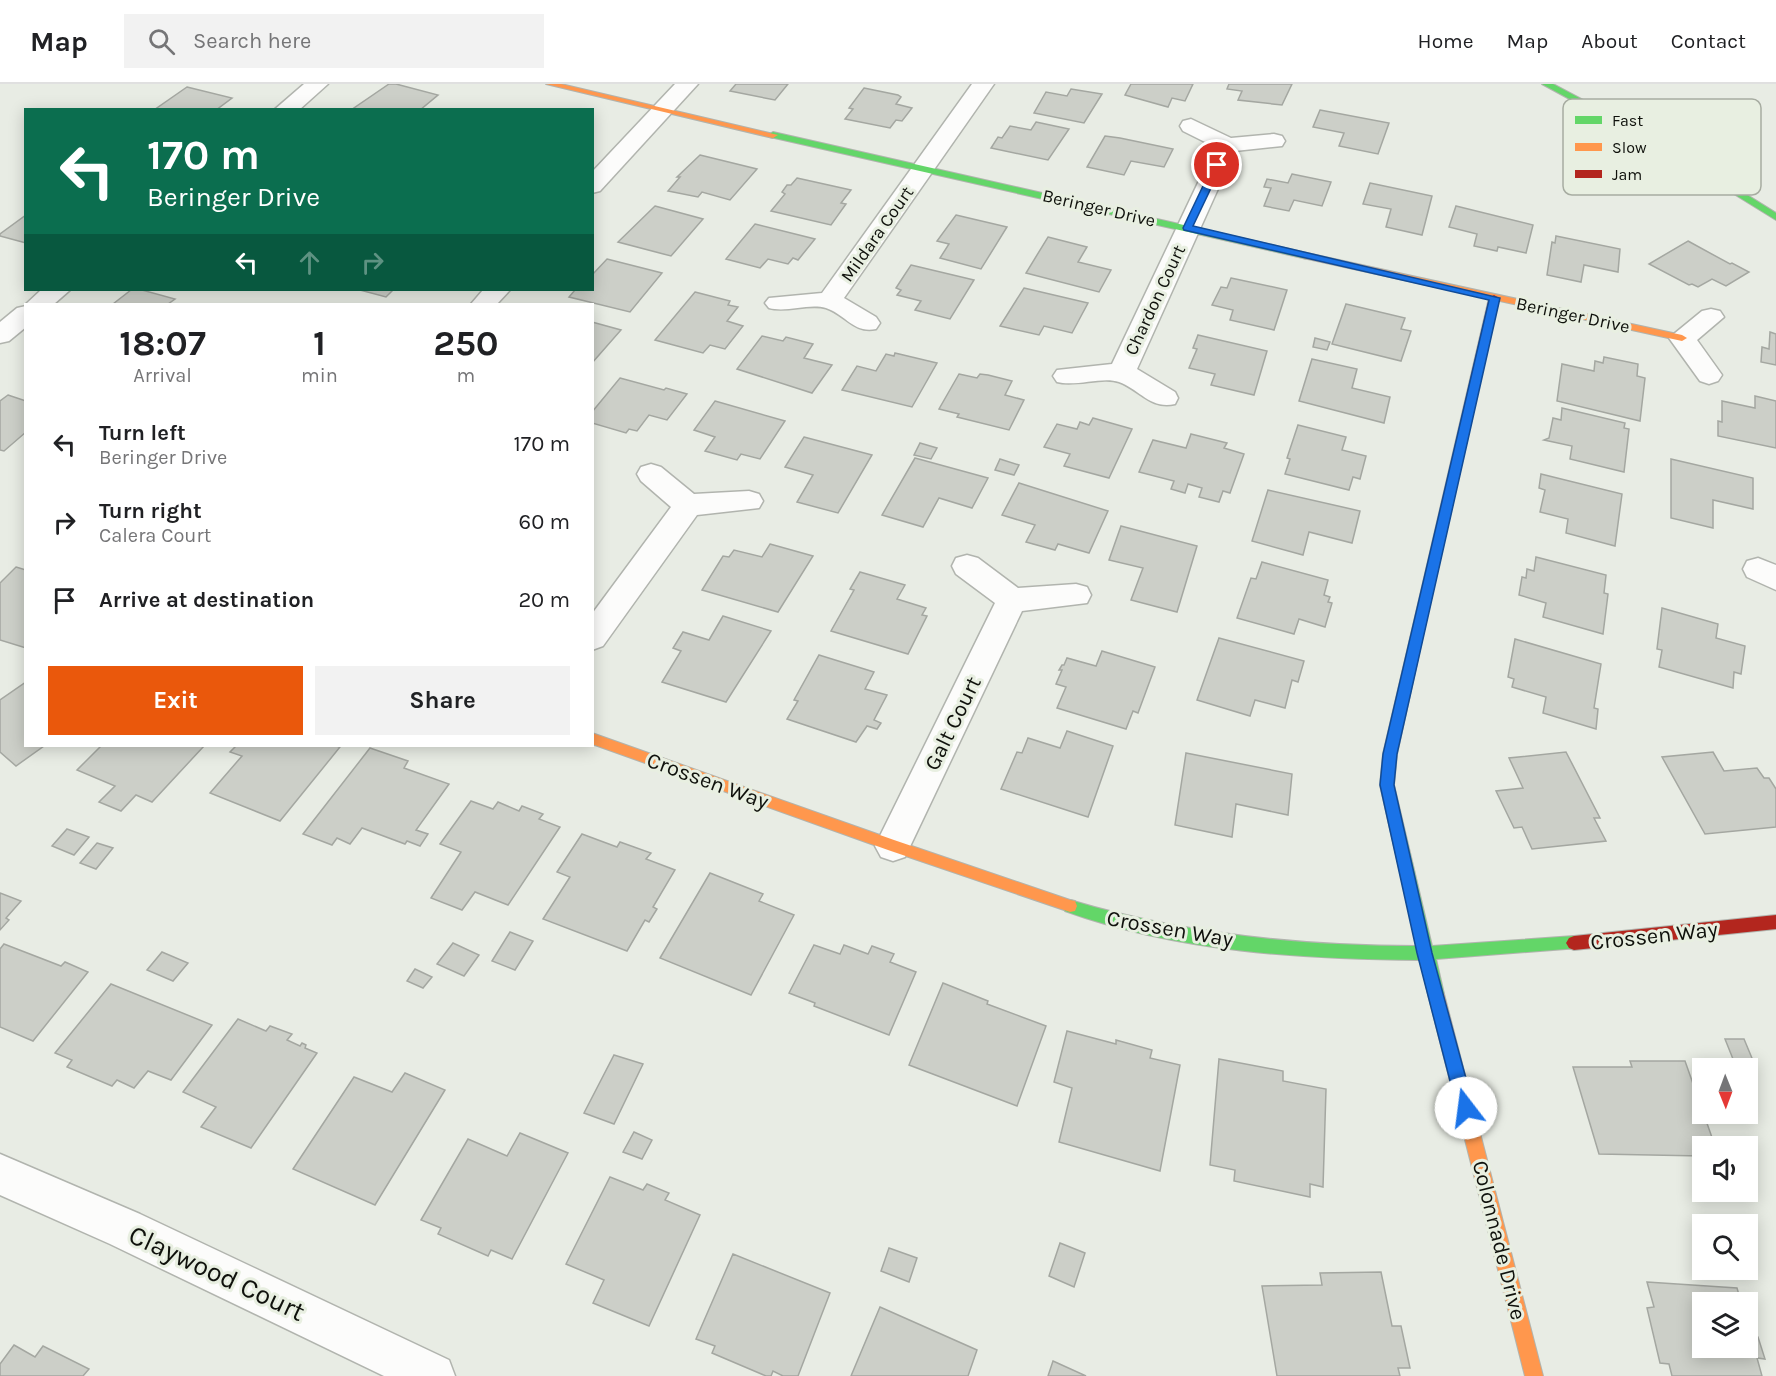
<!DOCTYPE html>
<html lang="en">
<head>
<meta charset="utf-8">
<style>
  body { margin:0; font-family:Karla,sans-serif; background:#f2f2f2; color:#202124; height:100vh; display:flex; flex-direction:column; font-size:22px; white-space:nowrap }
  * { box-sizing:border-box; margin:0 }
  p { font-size:20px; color:#757577 }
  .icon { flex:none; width:33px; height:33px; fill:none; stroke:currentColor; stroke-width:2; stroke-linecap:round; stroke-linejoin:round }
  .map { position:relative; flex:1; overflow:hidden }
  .sheet { position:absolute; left:24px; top:219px; width:570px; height:444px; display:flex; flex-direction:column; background:#fff; border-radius:0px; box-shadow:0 3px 15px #0003 }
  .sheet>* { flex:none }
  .banner { position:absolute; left:24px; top:24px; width:570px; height:183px; border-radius:0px; box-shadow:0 3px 15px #0003; background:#0b6e4f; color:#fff; overflow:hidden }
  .needle { width:39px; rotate:179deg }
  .fabs { position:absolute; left:1692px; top:974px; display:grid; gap:12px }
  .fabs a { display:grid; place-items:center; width:66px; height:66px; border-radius:0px; background:#fff; box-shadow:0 3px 15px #0003; font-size:30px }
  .pin { position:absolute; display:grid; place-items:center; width:51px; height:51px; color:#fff; margin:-26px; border:3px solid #fff; border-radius:50%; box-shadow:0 2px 6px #0007 }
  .me { position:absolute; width:66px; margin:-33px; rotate:345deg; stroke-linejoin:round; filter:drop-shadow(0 0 4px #0008) }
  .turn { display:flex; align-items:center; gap:21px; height:126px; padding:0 24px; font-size:27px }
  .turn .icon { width:78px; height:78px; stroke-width:2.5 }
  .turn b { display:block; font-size:42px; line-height:51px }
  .lanes { display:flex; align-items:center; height:57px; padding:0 24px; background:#0003; justify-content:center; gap:30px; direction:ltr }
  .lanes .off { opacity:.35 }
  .eta { display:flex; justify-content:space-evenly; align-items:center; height:102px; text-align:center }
  .eta b { font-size:36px; font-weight:700; line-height:42px }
  .primary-button { display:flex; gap:12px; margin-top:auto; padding:12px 24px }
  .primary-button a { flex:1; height:69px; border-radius:0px; background:#ea580c; color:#fff; font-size:24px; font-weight:700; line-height:69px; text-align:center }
  .primary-button a+a { background:#f2f2f2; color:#202124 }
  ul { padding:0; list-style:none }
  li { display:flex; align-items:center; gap:18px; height:78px; padding:0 24px }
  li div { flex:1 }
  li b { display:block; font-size:22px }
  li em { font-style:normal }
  header { display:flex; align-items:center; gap:36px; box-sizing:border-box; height:84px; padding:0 30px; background:#fff; border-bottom:2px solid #e0e0e0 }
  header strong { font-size:28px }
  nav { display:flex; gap:33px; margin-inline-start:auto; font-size:21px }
  .search { width:420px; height:54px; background:#f2f2f2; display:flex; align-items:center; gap:15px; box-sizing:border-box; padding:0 21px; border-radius:0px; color:#757577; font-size:22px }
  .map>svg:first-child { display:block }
  .building { fill:#cccfc8; stroke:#a4a7a1; stroke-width:1.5 }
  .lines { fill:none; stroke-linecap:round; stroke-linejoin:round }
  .street-casing { stroke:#b1b4ae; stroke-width:3 }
  .fast-casing { stroke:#b1b4ae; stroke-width:2 }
  .slow-casing { stroke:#b1b4ae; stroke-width:2 }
  .jam-casing { stroke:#b1b4ae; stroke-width:2 }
  .street { fill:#fcfcfb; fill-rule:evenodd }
  .fast { fill:#63d668; fill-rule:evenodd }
  .slow { fill:#ff974d; fill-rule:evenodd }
  .jam { fill:#b3261e; fill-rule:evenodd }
  .route { fill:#1a73e8; stroke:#114b97; stroke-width:1.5 }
  .labels { text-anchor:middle; stroke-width:6; stroke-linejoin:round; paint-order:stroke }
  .far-street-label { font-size:18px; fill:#0f110c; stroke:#e8efe1 }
  .street-label { font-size:22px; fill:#0f110c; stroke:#e8efe1 }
  .near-street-label { font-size:27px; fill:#0f110c; stroke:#e8efe1 }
  .key { fill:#e8efe1; stroke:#a7aca1; stroke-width:1.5 }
  .key-label { font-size:16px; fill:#0f110c }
</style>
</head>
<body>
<header>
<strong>Map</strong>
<div class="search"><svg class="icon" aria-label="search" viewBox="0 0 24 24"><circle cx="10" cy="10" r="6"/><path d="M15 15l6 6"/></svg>Search here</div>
<nav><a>Home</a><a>Map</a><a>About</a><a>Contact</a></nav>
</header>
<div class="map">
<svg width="1776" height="1292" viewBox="0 0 1776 1292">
  <rect width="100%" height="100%" fill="#e8ece4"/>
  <!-- building -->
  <g class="building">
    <polygon points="389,0 396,0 438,11 420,26 351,26"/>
    <polygon points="736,0 788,0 775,16 730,7"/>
    <polygon points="1131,0 1193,0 1185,17 1172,14 1168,23 1125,11"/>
    <polygon points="1229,0 1292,0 1282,21 1238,16 1242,7 1227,5"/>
    <polygon points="187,3 232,14 216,26 154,26"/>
    <polygon points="864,4 898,11 901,13 896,20 912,24 902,37 896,36 890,44 845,35 853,25 849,24"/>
    <polygon points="1071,5 1102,10 1084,39 1034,29 1046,8 1067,12"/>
    <polygon points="1320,26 1389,39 1378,70 1339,62 1344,49 1313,43"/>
    <polygon points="1036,38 1069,45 1048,76 991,64 998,53 1002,54 1010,42 1031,46"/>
    <polygon points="1105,52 1120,54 1173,65 1164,83 1131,77 1124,91 1087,83"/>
    <polygon points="700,71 757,85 730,116 702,108 698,113 668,107 680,93 677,93"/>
    <polygon points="1292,90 1331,98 1322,122 1294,116 1289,127 1264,122 1271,104 1264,103 1267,95 1288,99"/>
    <polygon points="797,94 851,106 841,119 846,120 831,141 771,127 785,110 782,108 787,101 791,101"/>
    <polygon points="1370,99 1432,112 1422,151 1386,143 1391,125 1363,120"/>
    <polygon points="655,122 703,135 671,172 618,158"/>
    <polygon points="1456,122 1533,141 1526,169 1498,163 1497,167 1474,162 1477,150 1449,143"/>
    <polygon points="26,131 26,159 0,152 0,150"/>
    <polygon points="956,131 1007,143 981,185 940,174 949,160 937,157"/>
    <polygon points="755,140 815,155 798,176 793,174 788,180 768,175 760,184 726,175"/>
    <polygon points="1556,152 1620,165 1618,188 1584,181 1581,198 1547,191 1552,158 1555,159"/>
    <polygon points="1048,153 1087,163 1078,178 1111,186 1099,208 1026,189"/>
    <polygon points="1688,157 1730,180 1732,179 1749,188 1726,202 1712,195 1698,203 1692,200 1689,201 1649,180"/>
    <polygon points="607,175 662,189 630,228 569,213 575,206 592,206 592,191"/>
    <polygon points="911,181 974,196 950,235 915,226 921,217 897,211 901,206 896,204"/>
    <polygon points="1231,194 1287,206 1274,246 1230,236 1233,226 1212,221 1221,203 1227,204"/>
    <polygon points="1024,204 1088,219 1072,249 1044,242 1039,251 1000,242"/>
    <polygon points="131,206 142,206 175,215 168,220 113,220"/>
    <polygon points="360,206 393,206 386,213"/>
    <polygon points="695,208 730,217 728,221 738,223 727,237 743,242 725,265 710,261 703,269 655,256"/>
    <polygon points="1346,220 1405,234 1401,245 1411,247 1401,277 1332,260"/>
    <polygon points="592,238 621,246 592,279"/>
    <polygon points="1770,248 1776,250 1776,281 1761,278 1762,263 1769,265"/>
    <polygon points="1198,251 1267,267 1254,311 1211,301 1215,290 1189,284 1197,265 1193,264"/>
    <polygon points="762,252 783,257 786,253 813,260 804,274 832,281 812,309 737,285"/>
    <polygon points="1315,254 1330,258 1327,266 1313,263"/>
    <polygon points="895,269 937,279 912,323 842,306 857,282 876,287 886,270 894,272"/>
    <polygon points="1604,273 1638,280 1637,292 1645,294 1640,337 1557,317 1562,280 1594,287 1595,277 1603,279"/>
    <polygon points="1312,275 1357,285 1352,304 1390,313 1384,339 1299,317"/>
    <polygon points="959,290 977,294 980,290 988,291 1012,297 1005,311 1024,316 1009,346 957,333 959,330 939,325"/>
    <polygon points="620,294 664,306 666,304 687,310 667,336 649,331 637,347 629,345 626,349 592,339 592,328"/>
    <polygon points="8,311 26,317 26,348 4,367 0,366 0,317"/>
    <polygon points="1755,312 1776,317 1776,364 1718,352 1718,337 1722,338 1722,317 1755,324"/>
    <polygon points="715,317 785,337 760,375 741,370 737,376 705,367 715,353 694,346"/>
    <polygon points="1562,324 1625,339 1624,344 1629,345 1624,388 1570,375 1572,362 1544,356 1549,354 1553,334 1561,336"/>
    <polygon points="1093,334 1132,345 1109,394 1064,382 1070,370 1044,363 1057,340 1077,345 1080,338 1089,341"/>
    <polygon points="1298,341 1346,353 1342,366 1366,372 1360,395 1353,393 1349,406 1285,390 1290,375 1287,374"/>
    <polygon points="1191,350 1227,359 1224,364 1244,370 1230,409 1223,407 1219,418 1199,413 1202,404 1188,400 1185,409 1171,405 1174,397 1139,388 1153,356 1186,364"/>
    <polygon points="804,353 872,371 838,429 797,418 813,391 785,383"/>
    <polygon points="920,359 937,364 931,375 914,371"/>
    <polygon points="915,374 988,394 972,424 939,414 923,443 882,431"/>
    <polygon points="1000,375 1019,381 1014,391 995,386"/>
    <polygon points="1671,375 1753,394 1753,425 1713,416 1713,444 1671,434"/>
    <polygon points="1541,390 1622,410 1615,462 1566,449 1568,435 1540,428 1545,406 1539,404"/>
    <polygon points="1019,399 1108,427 1089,469 1058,460 1055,466 1026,458 1035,441 1002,431"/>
    <polygon points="1268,406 1360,427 1352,459 1309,448 1303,471 1252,457"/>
    <polygon points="1121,442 1197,462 1177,528 1131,516 1143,484 1109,476"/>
    <polygon points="770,460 813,472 778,528 702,506 723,472 729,473 734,466 762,473"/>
    <polygon points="1536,473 1606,491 1604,509 1608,510 1603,550 1543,533 1546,519 1519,511 1522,493 1526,494 1527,485 1534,487"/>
    <polygon points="1262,478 1328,496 1324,511 1330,513 1328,518 1332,519 1325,543 1299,535 1294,550 1237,534 1251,494 1256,495"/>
    <polygon points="16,483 26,486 26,564 0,556 0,499"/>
    <polygon points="860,488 905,501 897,515 926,524 922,531 927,532 908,570 831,547 854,506 850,505"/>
    <polygon points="1662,524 1718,540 1716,554 1745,562 1741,590 1734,588 1733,604 1659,583 1662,566 1657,565"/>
    <polygon points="723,532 771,547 726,618 662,598 681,567 673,564 683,548 709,556"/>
    <polygon points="1219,554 1304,577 1298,598 1292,596 1285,624 1255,616 1250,632 1197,616"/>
    <polygon points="1515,555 1601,580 1594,624 1598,625 1596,645 1543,629 1546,613 1512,603 1514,595 1508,593"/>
    <polygon points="1102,567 1155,583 1138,629 1133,627 1126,645 1057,624 1066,603 1056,600 1062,586 1059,586 1062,581 1064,581 1067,574 1096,582"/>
    <polygon points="819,571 874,588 865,605 887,611 874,636 881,639 877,645 867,642 856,658 787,635 798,617 794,616"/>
    <polygon points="26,598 26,662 44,662 16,682 0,668 0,616"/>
    <polygon points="1067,647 1113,662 1088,733 1001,705 1017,668 1022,669 1028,654 1060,664"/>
    <polygon points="101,662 204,662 152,718 136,711 121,727 99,718 115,702 77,686"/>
    <polygon points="236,662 336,662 340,663 280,737 210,709 242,672 230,668"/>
    <polygon points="370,664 408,677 404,684 449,700 416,746 428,750 420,762 407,757 405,760 362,744 350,760 337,754 332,761 303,750"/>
    <polygon points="1566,668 1600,734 1594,734 1606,757 1532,765 1522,743 1514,744 1496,707 1523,704 1509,674"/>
    <polygon points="1713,668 1724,687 1757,684 1764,694 1769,694 1776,705 1776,743 1705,750 1662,673"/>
    <polygon points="1186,669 1292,690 1288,731 1236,720 1232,753 1175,741"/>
    <polygon points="471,717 493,725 498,718 519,727 522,722 543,730 539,735 560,743 508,821 475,808 462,826 431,814 461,768 440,760"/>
    <polygon points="67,745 89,753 74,771 52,762"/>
    <polygon points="582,750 617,763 620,758 651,769 646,775 675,786 653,823 657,825 649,838 645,836 627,867 543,835 570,793 557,788"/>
    <polygon points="97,759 113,764 96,785 80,779"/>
    <polygon points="710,789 763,810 759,817 794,831 751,911 660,874"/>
    <polygon points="0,809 21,817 6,834 9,836 0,846"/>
    <polygon points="510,848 533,857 515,886 492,877"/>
    <polygon points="453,859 479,871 464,892 437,880"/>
    <polygon points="4,860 61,882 65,878 88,888 33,957 0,943 0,865"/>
    <polygon points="814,861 840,870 844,861 868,870 872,862 894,870 890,878 916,888 889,951 814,922 815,919 789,909"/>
    <polygon points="162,868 188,879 173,897 147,886"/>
    <polygon points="415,885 432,893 423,904 407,897"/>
    <polygon points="943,899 988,917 987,920 1046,942 1017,1022 909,981"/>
    <polygon points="111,900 212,941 171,996 148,987 134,1004 117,996 112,1002 67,983 72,976 55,969"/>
    <polygon points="238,935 266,947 270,942 292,950 287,956 300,962 302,959 306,961 305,964 317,969 251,1064 201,1043 216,1023 183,1008"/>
    <polygon points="1067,947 1116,960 1116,956 1152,966 1150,974 1180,981 1160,1087 1059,1058 1072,1004 1054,998"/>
    <polygon points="1725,955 1744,955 1754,979 1735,980"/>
    <polygon points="614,971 643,980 614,1040 584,1029"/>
    <polygon points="1219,975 1283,987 1283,997 1326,1005 1323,1103 1310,1100 1310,1113 1234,1097 1235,1086 1210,1081"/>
    <polygon points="1630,977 1685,977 1715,1062 1702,1062 1702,1072 1599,1070 1573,983 1632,983"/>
    <polygon points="405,989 445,1006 375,1121 293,1085 354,993 392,1008"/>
    <polygon points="634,1048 652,1056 642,1075 623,1068"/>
    <polygon points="520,1049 568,1069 512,1175 491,1166 488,1172 438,1150 441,1144 421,1136 468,1055 507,1072"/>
    <polygon points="610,1093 643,1106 647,1100 669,1109 665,1116 700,1131 649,1242 593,1219 604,1196 566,1180"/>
    <polygon points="1060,1159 1085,1169 1074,1203 1049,1192"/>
    <polygon points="889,1164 917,1174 909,1198 881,1187"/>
    <polygon points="733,1170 830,1209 798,1292 783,1292 773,1287 771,1292 766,1292 712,1269 715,1262 696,1255"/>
    <polygon points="1381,1188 1392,1242 1401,1242 1410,1284 1398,1284 1400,1292 1277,1292 1262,1202 1322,1201 1320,1189"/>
    <polygon points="1647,1198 1737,1204 1741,1218 1702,1218 1702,1263 1748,1263 1748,1241 1751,1254 1758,1253 1765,1275 1757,1274 1762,1292 1672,1292 1669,1280 1660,1279 1647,1224 1654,1223"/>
    <polygon points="880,1223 977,1266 968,1292 851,1292"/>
    <polygon points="14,1261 35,1273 43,1262 89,1285 83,1292 0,1292 0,1280"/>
    <polygon points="1053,1277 1086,1292 1048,1292"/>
  </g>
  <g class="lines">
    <!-- street casing -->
    <g class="street-casing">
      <g id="street">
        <polygon points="304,0 328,0 299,26 274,26"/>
        <polygon points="675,0 698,0 600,107 592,109 592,88"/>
        <path d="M972,0H994L844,214L876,233L880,239L876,245C854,250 845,230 826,224C808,219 787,229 769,224L765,219L769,214L822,209Z"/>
        <path d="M1191,35L1231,54L1274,50L1282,52L1285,57L1282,62L1235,67L1137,285L1175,308L1178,314L1175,320C1151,326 1139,305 1119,298C1103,292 1076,303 1057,298L1053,292L1057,286L1112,280L1215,63L1183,47L1180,42L1183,37Z"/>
        <polygon points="41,206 70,206 54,220 26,220"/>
        <polygon points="483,206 510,206 497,220 471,220"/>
        <polygon points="26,222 26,243 9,257 0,259 0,238 17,224"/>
        <polygon points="1711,225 1720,227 1724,233 1697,256 1722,291 1718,297 1709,300 1700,297 1669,254 1702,227"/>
        <polygon points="651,380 661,383 694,410 749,407 759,410 763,417 759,424 697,431 603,562 592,566 592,530 671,423 641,397 637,390 641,383"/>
        <polygon points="967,471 978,474 1018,504 1076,500 1087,503 1091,511 1087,519 1022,527 905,773 893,777 881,773 875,762 995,519 956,490 952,482 956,474"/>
        <polygon points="1758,474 1776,481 1776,506 1747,493 1743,485 1747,477"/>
        <polygon points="0,1070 140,1130 449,1276 455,1292 384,1292 110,1160 0,1111"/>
      </g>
    </g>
    <!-- fast casing -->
    <g class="fast-casing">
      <g id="fast">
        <polygon points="1542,0 1553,0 1664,59 1776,129 1776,136 1658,63"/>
        <polygon points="773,48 1307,169 1312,172 1307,175 770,53 768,51"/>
        <path d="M1421,528L1427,533L1397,670L1394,701L1432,862L1574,852L1579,854L1582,859L1579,864L1436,875L1444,910L1441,915L1436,917L1431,915L1428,910L1420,876C1301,875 1178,868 1065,827L1063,822L1065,817L1070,816C1183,850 1299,862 1417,862L1380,701L1383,670L1415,533Z"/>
      </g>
    </g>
    <!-- slow casing -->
    <g class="slow-casing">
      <g id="slow">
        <polygon points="546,0 561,0 778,51 773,54"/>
        <polygon points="1307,169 1682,251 1687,254 1682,257 1303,174 1302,172"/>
        <polygon points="592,649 894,756 1070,816 1075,817 1077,822 1075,827 1070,828 888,766 592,660"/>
        <polygon points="1436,903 1441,905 1444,910 1543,1292 1525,1292 1428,910 1431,905"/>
      </g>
    </g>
    <!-- jam casing -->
    <g class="jam-casing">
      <g id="jam">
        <polygon points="1494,211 1499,214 1427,533 1421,538 1415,533 1489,214"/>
        <polygon points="1776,831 1776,845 1574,866 1569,864 1566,859 1569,854 1574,852"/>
      </g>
    </g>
    <!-- street -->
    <use href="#street" class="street"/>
    <!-- fast -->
    <use href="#fast" class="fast"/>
    <!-- slow -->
    <use href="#slow" class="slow"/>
    <!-- jam -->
    <use href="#jam" class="jam"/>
  </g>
  <!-- route -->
  <polygon class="route" points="1217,78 1222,81 1193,142 1500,214 1397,670 1394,701 1432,869 1474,1024 1471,1030 1466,1032 1460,1030 1457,1024 1417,869 1380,701 1383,670 1489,216 1184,146 1183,144 1213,81"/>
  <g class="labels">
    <!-- far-street labels -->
    <g class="far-street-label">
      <text transform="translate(1099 124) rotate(13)" y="6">Beringer Drive</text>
      <text transform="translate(877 150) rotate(-55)" y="6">Mildara Court</text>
      <text transform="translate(1155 216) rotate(-65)" y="6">Chardon Court</text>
      <text transform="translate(1573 231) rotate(12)" y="6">Beringer Drive</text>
    </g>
    <!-- street labels -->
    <g class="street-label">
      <text transform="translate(952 639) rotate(-64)" y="8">Galt Court</text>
      <text transform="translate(708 696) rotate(20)" y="8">Crossen Way</text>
      <text transform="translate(1170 844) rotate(10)" y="8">Crossen Way</text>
      <text transform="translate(1654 851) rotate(-6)" y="8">Crossen Way</text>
      <text transform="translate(1500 1156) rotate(76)" y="8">Colonnade Drive</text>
    </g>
    <!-- near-street labels -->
    <g class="near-street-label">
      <text transform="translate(217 1189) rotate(25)" y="9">Claywood Court</text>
    </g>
  </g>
  <!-- legend -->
  <rect x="1563" y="15" width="198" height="96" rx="9" class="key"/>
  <rect x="1575" y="32" width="27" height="8" fill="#63d668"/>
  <rect x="1575" y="59" width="27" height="8" fill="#ff974d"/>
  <rect x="1575" y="86" width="27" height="8" fill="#b3261e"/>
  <g class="key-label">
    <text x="1612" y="42">Fast</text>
    <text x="1612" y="69">Slow</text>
    <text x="1612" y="96">Jam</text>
  </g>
</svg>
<div class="fabs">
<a><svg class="needle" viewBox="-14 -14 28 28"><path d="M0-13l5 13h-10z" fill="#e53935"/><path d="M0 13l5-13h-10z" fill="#757577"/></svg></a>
<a><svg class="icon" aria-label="sound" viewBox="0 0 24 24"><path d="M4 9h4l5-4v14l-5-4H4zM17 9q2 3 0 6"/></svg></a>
<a><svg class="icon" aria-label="search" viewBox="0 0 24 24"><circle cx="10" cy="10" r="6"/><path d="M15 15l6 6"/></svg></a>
<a><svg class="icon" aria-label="layers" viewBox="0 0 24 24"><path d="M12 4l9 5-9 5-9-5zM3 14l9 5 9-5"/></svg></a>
</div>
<div class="pin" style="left:1217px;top:81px;background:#d93025"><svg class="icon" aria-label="arrive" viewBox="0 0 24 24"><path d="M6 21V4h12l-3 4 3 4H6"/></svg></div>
<svg class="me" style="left:1466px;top:1024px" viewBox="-20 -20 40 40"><circle r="19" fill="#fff"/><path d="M0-13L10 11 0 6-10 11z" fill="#1a73e8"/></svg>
<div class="banner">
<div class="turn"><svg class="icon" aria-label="left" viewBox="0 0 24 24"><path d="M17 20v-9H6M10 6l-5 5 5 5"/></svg><div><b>170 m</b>Beringer Drive</div></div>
<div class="lanes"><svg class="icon" aria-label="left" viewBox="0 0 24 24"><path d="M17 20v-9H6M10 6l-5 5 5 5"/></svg><svg class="icon off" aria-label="ahead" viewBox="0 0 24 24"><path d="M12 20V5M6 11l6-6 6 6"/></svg><svg class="icon off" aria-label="right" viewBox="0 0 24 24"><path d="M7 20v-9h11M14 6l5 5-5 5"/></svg></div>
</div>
<section class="sheet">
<div class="eta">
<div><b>18:07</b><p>Arrival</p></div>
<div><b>1</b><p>min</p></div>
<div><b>250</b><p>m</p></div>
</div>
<ul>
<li><svg class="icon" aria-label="left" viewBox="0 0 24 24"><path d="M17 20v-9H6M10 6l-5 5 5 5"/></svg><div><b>Turn left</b><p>Beringer Drive</p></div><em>170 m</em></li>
<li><svg class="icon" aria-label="right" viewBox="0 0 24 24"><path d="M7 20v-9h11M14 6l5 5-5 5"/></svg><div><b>Turn right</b><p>Calera Court</p></div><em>60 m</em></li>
<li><svg class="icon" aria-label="arrive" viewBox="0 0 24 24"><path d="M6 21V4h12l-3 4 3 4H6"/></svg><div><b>Arrive at destination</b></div><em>20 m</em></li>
</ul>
<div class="primary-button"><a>Exit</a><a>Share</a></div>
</section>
</div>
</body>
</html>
